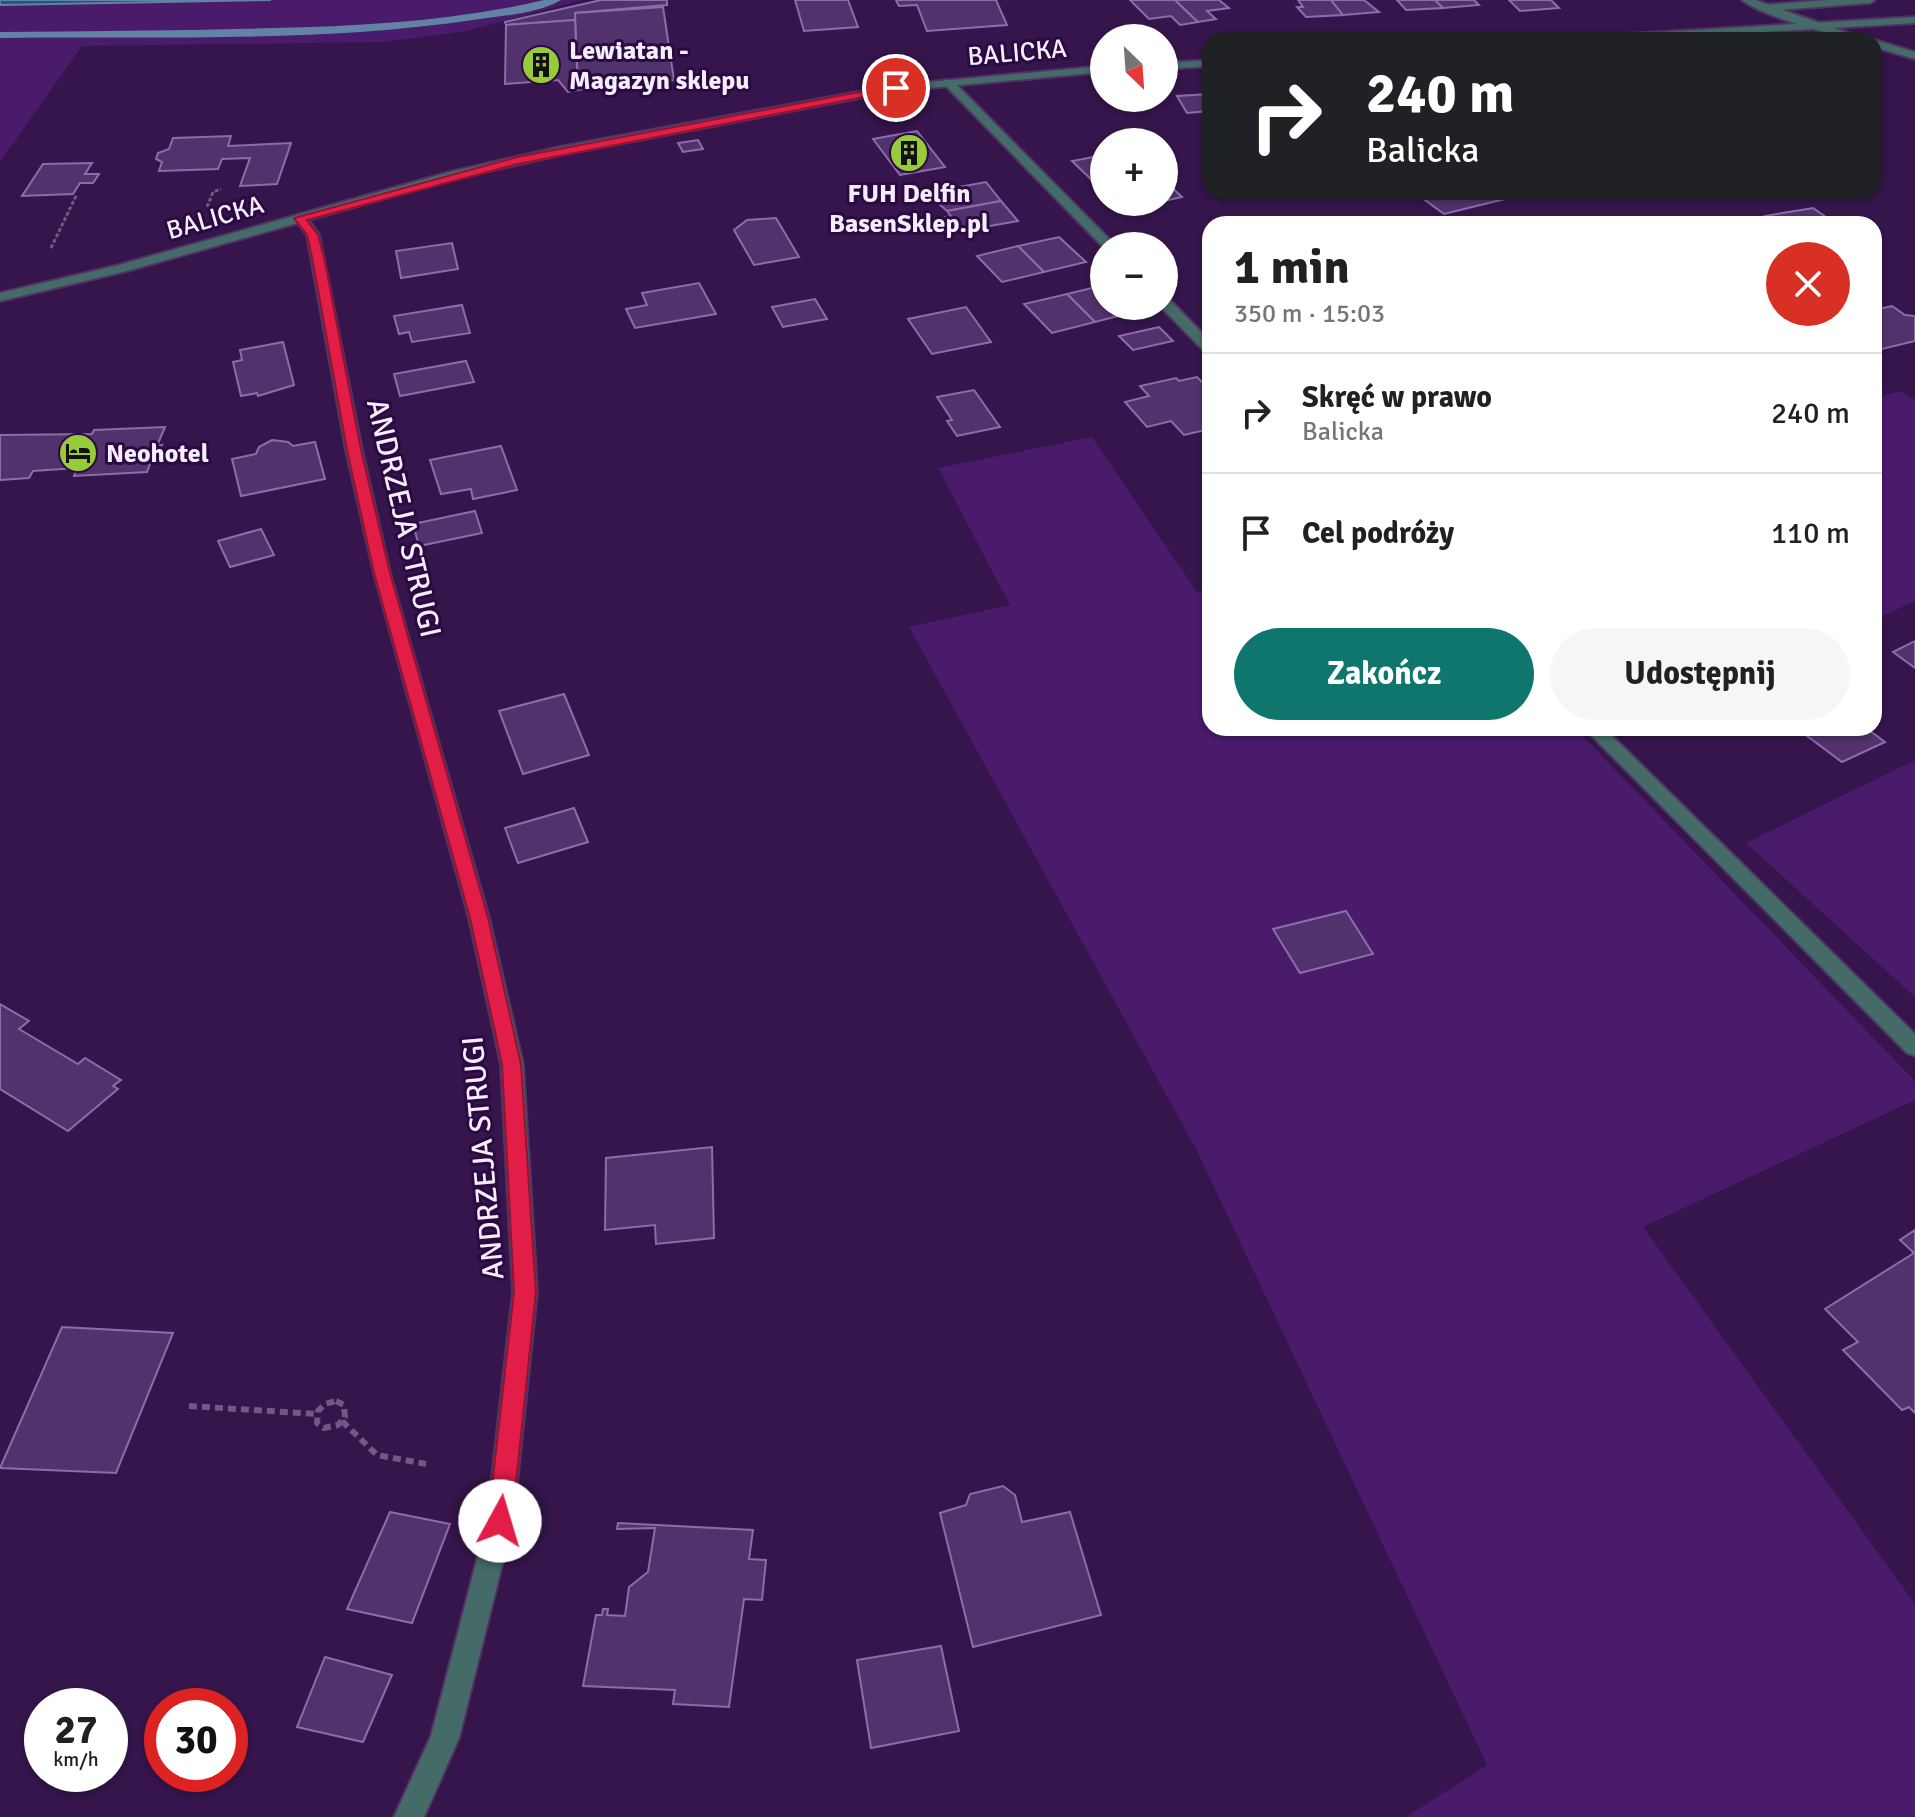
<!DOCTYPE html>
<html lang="pl">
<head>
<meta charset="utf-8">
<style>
  body { margin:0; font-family:Signika,sans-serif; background:#f6f6f6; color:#202124; height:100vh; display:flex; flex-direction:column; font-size:30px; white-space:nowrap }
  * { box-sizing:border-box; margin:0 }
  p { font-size:26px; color:#757577 }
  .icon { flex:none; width:44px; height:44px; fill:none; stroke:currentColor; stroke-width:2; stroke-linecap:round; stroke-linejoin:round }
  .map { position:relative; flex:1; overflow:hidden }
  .sheet { position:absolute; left:1202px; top:216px; width:680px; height:520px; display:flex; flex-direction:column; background:#fff; border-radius:24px; box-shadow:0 2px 6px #0004 }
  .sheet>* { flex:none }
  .hud { position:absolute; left:1202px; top:32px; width:680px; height:168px; border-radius:24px; box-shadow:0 2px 6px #0004; background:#202124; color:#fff; overflow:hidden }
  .needle { width:52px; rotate:155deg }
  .controls { position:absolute; left:1090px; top:24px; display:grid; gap:16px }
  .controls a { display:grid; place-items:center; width:88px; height:88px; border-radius:50%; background:#fff; box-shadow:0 2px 6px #0004; font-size:40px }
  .speed { position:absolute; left:24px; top:1688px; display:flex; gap:16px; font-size:40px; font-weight:700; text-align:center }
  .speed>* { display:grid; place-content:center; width:104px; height:104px; border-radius:50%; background:#fff; box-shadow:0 2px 6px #0004; line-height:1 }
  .speed small { font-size:20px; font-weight:400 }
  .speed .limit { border:12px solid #d22; background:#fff; color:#111 }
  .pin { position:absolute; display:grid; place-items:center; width:68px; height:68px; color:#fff; margin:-34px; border:4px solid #fff; border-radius:50%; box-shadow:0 2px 8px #0007 }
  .me { position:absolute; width:88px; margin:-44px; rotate:6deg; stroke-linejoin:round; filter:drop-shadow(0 0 6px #0008) }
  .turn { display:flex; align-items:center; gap:28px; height:168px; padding:0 32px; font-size:36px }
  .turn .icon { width:104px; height:104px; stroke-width:2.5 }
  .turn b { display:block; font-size:56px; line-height:68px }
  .round { display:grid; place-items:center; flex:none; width:84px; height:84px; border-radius:42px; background:#f6f6f6 }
  .headline { display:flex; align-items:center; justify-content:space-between; height:136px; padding:0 32px }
  h1 { font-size:48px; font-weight:700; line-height:60px }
  .primary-button { display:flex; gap:16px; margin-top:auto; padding:16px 32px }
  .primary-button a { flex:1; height:92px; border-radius:48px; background:#0f766e; color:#fff; font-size:32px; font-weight:700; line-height:92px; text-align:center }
  .primary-button a+a { background:#f6f6f6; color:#202124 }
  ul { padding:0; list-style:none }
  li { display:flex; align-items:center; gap:24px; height:120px; padding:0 32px; border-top:2px solid #e0e0e0 }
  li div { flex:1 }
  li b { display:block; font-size:30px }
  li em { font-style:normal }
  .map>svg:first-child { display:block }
  .green { fill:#4a1a6b }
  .water { fill:#23557f; stroke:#6283a4; stroke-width:2 }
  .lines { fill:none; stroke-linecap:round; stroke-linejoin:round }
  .stream { fill:#6283a4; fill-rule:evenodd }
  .building { fill:#51326c; stroke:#8d6cab; stroke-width:2 }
  .service-casing { stroke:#503364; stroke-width:4 }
  .minor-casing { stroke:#503364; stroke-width:4 }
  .tertiary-casing { stroke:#503364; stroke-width:4 }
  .path-far1 { stroke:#715983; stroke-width:3; stroke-dasharray:4 2; stroke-linecap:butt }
  .path { stroke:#715983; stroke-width:6; stroke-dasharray:8 5; stroke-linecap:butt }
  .service { fill:#446b67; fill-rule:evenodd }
  .minor { fill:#446b67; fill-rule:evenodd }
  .tertiary { fill:#446b67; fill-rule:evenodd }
  .route { fill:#e11d48; stroke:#92132f; stroke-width:2 }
  .labels { text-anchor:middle; stroke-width:6; stroke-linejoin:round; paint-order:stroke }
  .far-poi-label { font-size:26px; font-weight:bold; fill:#f4edfb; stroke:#2b0941; text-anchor:start }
  .far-street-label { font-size:26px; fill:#f4edfb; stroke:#2b0941 }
  .street-label { font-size:30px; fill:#f4edfb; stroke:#2b0941 }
</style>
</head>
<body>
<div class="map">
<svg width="1915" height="1817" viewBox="0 0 1915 1817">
  <rect width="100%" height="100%" fill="#35154c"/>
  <!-- green -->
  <g class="green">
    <polygon points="271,0 581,0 467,31 383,42 82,46 0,162 0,5"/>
    <polygon points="1900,391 1915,400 1915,601 1874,620 1874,399"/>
    <polygon points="1092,437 1197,592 1210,590 1210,728 1575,728 1915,1081 1915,1100 1643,1227 1915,1604 1915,1817 1406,1817 1487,1765 1197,1151 909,627 1010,605 938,468"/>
    <polygon points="1915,760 1915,997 1746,843"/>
  </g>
  <!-- water -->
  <polygon class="water" points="0,0 271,0 0,5"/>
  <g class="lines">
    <!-- stream -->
    <path class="stream" d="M544,0H561C538,14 500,16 473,20C317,43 157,36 0,38V32C91,31 182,31 273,28C364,26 455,21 544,0Z"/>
  </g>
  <!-- building -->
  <g class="building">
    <polygon points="601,0 667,0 667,5 575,13 575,20 506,25 505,22"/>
    <polygon points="795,0 848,0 858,27 804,31"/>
    <polygon points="896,0 996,0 1007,25 927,31 917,5 899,6"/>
    <polygon points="1130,0 1175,0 1198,22 1180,25 1171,16 1149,19"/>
    <polygon points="1175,0 1219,0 1229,8 1207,11 1216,19 1198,22"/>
    <polygon points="1298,0 1331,0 1343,15 1306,17 1297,7 1303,7"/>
    <polygon points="1331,0 1364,0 1379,12 1343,15"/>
    <polygon points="1397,0 1435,0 1443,8 1406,10"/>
    <polygon points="1435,0 1474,0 1479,5 1443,8"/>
    <polygon points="1509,0 1551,0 1559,8 1520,11"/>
    <polygon points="663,7 674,80 578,90 575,13"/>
    <polygon points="575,20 578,90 568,92 558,80 505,84 506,25"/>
    <polygon points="1210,94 1210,111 1187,113 1177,96"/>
    <polygon points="917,131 945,167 900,175 873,139"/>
    <polygon points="231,136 228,146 291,143 277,184 240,186 250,158 222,159 218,169 159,171 162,162 156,159 158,153 169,149 173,138"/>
    <polygon points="698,140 703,149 683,152 678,143"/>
    <polygon points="1104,155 1104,184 1097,185 1072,161"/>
    <polygon points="92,163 85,174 99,174 93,183 80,183 73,194 22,196 43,164"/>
    <polygon points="986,182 1001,201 947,211 931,197 936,197 932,192"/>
    <polygon points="1164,183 1167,183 1182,197 1164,201"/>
    <polygon points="1414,192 1511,192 1517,196 1444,214"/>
    <polygon points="1001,201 1018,221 962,231 946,217 951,216 947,211"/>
    <polygon points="1114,202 1160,202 1122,210"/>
    <polygon points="1813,208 1836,224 1776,224 1765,216"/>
    <polygon points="776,218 799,257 754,265 734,230 747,220"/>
    <polygon points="1059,237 1086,262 1044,272 1018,246"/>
    <polygon points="452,243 458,269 401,278 396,251"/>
    <polygon points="1018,246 1044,272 1002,282 977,256"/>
    <polygon points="699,283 716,314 635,328 626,309 647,305 642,293"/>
    <polygon points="1104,285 1104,306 1132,306 1138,311 1095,322 1067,294"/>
    <polygon points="1067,294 1095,322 1052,333 1024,304"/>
    <polygon points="815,299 827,319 783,327 772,307"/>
    <polygon points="462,305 470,333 412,342 409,332 399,334 394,316"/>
    <polygon points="1892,306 1905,315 1915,316 1915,341 1882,349 1874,343 1874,310"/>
    <polygon points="966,307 991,342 932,354 908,319"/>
    <polygon points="1159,327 1173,341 1133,350 1119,336"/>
    <polygon points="283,342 294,385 258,396 257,393 241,396 233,362 242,360 240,350"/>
    <polygon points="466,361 474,382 400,396 394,374"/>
    <polygon points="1197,377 1210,390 1210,429 1184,435 1171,421 1147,427 1125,402 1149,396 1140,386 1176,378 1179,381"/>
    <polygon points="974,390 1000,427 957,436 947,421 952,420 937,397"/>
    <polygon points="165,427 157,446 162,445 158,453 154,454 147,472 74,476 77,468 33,471 29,478 0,480 0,435 92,434 94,430"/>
    <polygon points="272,440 288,442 293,446 315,442 325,479 241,496 232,459 256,454 259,447"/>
    <polygon points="501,446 517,490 473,499 471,489 441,494 430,460"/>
    <polygon points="475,511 482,533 419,546 413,524"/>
    <polygon points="261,529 274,555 230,567 218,541"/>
    <polygon points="1915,641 1915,668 1893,652"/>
    <polygon points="564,694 589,755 523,774 499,711"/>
    <polygon points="1813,728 1866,728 1885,742 1842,762 1803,733"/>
    <polygon points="574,808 588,842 518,863 505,828"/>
    <polygon points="1346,911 1373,954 1300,973 1273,929"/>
    <polygon points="0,1004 29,1021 19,1029 78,1064 85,1058 121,1080 113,1086 118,1089 68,1131 0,1089"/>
    <polygon points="712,1147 714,1238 656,1244 655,1225 605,1230 606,1158"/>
    <polygon points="1915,1230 1915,1413 1909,1407 1902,1410 1843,1350 1858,1342 1825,1309 1914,1253 1900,1240"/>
    <polygon points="62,1327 173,1333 116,1473 0,1468"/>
    <polygon points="1003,1486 1015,1495 1022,1522 1070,1512 1101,1615 973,1647 940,1513 966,1505 970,1494"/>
    <polygon points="390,1512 450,1524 412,1623 347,1609"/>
    <polygon points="618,1523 753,1530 749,1559 766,1560 762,1600 744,1599 729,1707 673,1704 675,1690 583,1686 596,1615 602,1615 603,1609 608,1609 607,1615 625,1616 629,1587 648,1572 655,1528 617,1529"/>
    <polygon points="941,1646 959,1731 871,1748 857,1660"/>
    <polygon points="325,1657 392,1675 363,1742 297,1727"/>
  </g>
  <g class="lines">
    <!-- service casing -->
    <g class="service-casing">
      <polygon id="service" points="1828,0 1875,0 1870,3 1763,11 1758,8 1763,5"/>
    </g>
    <!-- minor casing -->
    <g class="minor-casing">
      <g id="minor">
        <path d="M1742,0H1755L1868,40C1842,40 1762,16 1742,0Z"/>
        <polygon points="1873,40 1878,41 1915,52 1915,59 1874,47"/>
        <polygon points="944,80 952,80 1116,246 1104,248 944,84"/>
        <polygon points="300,214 305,215 319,235 362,450 390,573 489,918 523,1064 537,1292 513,1521 459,1738 424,1817 394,1817 431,1736 487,1521 513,1292 501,1064 469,918 374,573 346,450 307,235 294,218"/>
        <polygon points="1164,298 1169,299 1210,341 1210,353 1205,352 1160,306 1164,306"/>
        <polygon points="1584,728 1604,728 1915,1034 1915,1056 1907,1053"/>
      </g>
    </g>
    <!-- tertiary casing -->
    <g class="tertiary-casing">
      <g id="tertiary">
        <polygon points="1915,17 1915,23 1632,40 1572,40 1577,37"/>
        <polygon points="1210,60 1210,66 1164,69 1164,63"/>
        <polygon points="1104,66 1104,72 896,91 560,155 457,178 127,271 0,301 0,293 119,265 450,172 560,147 896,85"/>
      </g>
    </g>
    <!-- path-far1 -->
    <g class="path-far1">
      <polyline points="207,207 213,192 221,189"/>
      <polyline points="51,248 77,194"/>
    </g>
    <!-- path -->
    <g class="path">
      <polygon points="336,1401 344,1405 345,1417 338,1425 324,1428 317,1423 318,1411 325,1404"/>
      <polyline points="189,1406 317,1414"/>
      <polyline points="342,1421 377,1455 426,1464"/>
    </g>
    <!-- service -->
    <use href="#service" class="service"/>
    <!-- minor -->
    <use href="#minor" class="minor"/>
    <!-- tertiary -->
    <use href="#tertiary" class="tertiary"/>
  </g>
  <!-- route -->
  <polygon class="route" points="896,85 902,88 900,90 518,164 307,220 318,235 324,257 361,450 390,573 488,918 521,1064 536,1292 512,1521 508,1529 500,1532 492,1529 488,1521 514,1292 502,1064 470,918 374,573 347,450 312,257 307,235 294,218 517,157"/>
  <!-- icons -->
  <defs>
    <g id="building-disc" transform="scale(2)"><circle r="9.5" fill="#97cc38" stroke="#2b0941"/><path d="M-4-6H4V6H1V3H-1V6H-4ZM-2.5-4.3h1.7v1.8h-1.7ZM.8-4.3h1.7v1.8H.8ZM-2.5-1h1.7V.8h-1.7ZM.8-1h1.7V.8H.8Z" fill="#111"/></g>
    <g id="hotel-disc" transform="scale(2)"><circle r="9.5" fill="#97cc38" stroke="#2b0941"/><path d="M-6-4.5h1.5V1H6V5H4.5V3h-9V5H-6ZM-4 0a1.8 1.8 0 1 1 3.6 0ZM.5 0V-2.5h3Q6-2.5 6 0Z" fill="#111"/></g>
  </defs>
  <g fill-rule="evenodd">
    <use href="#building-disc" x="541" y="65"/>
    <use href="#building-disc" x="909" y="153"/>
    <use href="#hotel-disc" x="78" y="453"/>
  </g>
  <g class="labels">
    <!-- far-poi labels -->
    <g class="far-poi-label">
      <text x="569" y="59">Lewiatan -<tspan x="569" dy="30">Magazyn sklepu</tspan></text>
      <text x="909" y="202" text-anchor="middle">FUH Delfin<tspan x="909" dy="30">BasenSklep.pl</tspan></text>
      <text x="106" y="462">Neohotel</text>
    </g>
    <!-- far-street labels -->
    <g class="far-street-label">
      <text transform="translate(1017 52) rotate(-5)" y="9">BALICKA</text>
      <text transform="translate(215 217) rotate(-16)" y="9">BALICKA</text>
    </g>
    <!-- street labels -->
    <g class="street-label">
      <text transform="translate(404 518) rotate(77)" y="10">ANDRZEJA STRUGI</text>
      <text transform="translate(483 1158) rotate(-95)" y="10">ANDRZEJA STRUGI</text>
    </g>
  </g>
</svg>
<div class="controls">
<a><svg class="needle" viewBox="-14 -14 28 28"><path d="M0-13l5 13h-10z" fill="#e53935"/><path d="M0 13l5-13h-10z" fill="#757577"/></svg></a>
<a>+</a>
<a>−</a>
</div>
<div class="speed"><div>27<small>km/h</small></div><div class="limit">30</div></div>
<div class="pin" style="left:896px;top:88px;background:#d93025"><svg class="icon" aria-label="arrive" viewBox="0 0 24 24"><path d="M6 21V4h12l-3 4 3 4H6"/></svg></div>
<svg class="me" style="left:500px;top:1521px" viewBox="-20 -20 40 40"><circle r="19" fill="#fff"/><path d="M0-13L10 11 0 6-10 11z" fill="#e11d48"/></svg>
<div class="hud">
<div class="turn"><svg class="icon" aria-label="right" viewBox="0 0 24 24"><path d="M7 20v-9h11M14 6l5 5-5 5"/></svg><div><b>240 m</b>Balicka</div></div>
</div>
<section class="sheet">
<div class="headline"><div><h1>1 min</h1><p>350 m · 15:03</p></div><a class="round" style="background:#d93025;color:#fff"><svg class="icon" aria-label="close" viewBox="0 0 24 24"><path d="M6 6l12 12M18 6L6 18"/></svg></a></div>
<ul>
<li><svg class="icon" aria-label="right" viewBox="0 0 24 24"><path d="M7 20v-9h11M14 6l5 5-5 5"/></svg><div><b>Skręć w prawo</b><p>Balicka</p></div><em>240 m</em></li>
<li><svg class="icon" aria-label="arrive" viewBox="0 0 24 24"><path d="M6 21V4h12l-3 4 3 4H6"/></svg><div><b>Cel podróży</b></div><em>110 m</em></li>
</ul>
<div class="primary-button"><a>Zakończ</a><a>Udostępnij</a></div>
</section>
</div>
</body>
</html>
